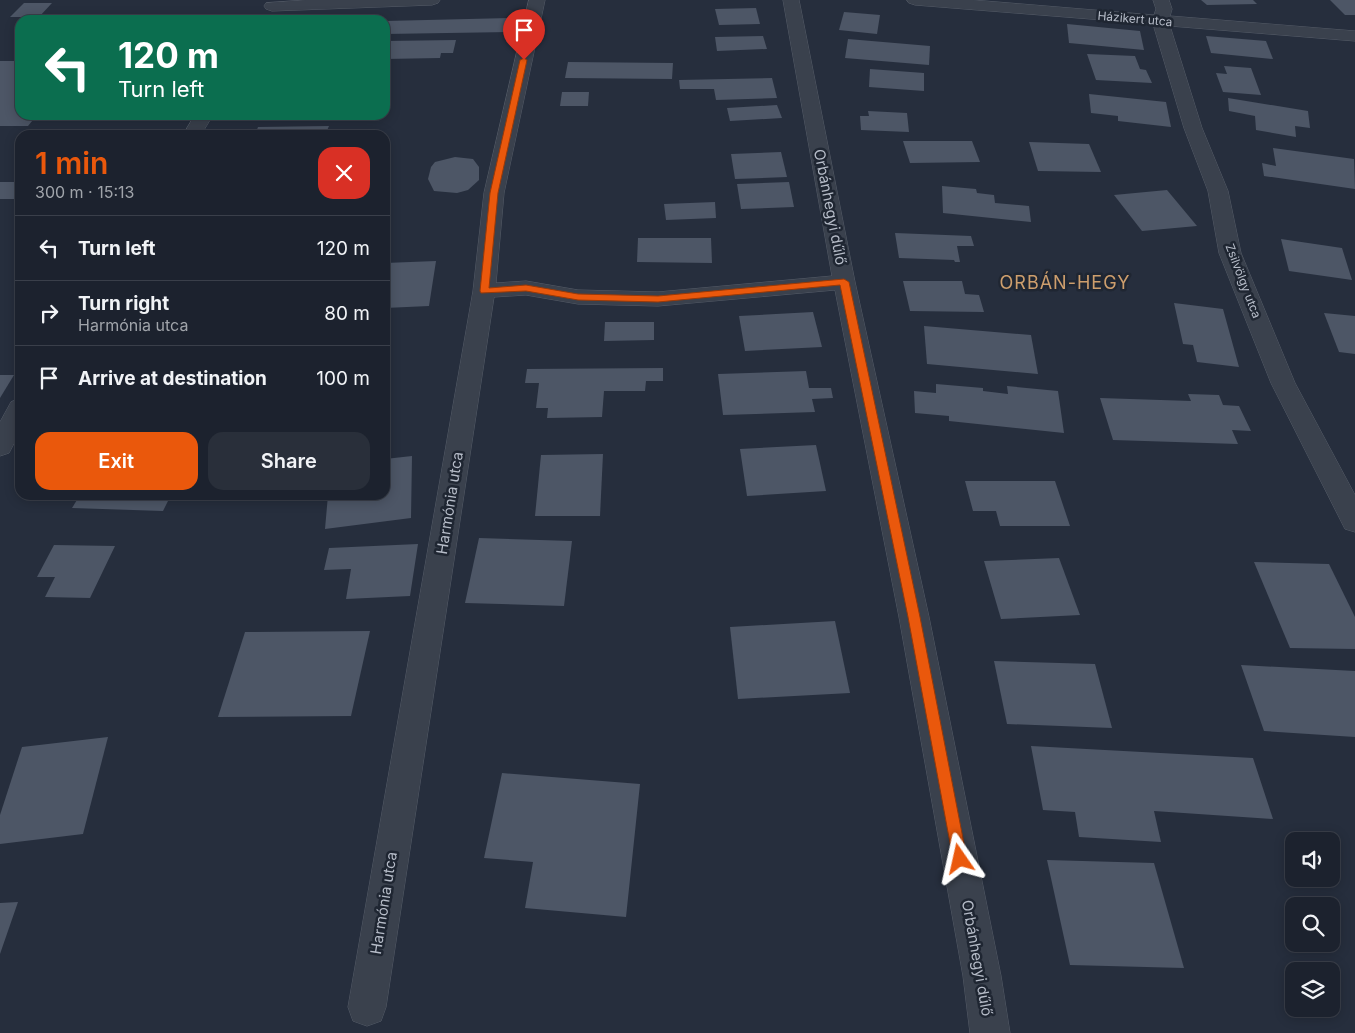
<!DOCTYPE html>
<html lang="en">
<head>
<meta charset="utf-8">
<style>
  body { margin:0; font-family:Inter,sans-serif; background:#292f3a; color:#f1f3f6; height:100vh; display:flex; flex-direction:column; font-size:19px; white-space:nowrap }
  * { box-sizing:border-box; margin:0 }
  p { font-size:16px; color:#a0a4aa }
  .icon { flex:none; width:28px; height:28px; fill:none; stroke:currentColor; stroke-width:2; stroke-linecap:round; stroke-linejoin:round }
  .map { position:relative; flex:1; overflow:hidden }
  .side { position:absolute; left:15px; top:130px; width:375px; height:370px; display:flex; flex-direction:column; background:#1c222e; border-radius:15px; box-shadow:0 2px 12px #0003,0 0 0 1px #3a3f4a }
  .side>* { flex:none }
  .banner { position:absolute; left:15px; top:15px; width:375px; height:105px; border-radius:15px; box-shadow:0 2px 12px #0003,0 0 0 1px #3a3f4a; background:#0b6e4f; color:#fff; overflow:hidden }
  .tools { position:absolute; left:1285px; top:832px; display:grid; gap:10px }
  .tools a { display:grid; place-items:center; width:55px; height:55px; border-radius:10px; background:#1c222e; box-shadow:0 2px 12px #0003,0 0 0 1px #3a3f4a; font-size:25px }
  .pin { position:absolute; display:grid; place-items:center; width:42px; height:42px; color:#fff; margin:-51px -21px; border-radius:50% 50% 50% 0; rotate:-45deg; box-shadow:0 0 5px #0007 }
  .pin .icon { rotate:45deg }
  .me { position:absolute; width:55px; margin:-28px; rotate:349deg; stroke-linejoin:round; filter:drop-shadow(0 0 4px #0008) }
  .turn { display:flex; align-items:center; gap:18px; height:105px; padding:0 20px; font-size:22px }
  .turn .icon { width:65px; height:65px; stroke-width:2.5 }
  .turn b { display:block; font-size:35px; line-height:42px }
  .round { display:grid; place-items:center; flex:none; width:52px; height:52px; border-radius:15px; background:#292f3a }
  .head { display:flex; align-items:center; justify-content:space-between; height:85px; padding:0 20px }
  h1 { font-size:30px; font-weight:600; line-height:38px; color:#ea580c }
  .button { display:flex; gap:10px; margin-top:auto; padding:10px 20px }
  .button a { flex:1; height:58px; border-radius:15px; background:#ea580c; color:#fff; font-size:20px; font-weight:600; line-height:58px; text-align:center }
  .button a+a { background:#292f3a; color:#f1f3f6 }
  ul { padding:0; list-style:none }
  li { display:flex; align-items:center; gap:15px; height:65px; padding:0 20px; border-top:1px solid #3a3f4a }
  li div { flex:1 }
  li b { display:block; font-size:19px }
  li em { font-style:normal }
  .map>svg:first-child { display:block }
  .building { fill:#4d5666 }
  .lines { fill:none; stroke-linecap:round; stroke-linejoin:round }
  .minor-casing { stroke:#555c68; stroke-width:1 }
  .minor { fill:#3a414d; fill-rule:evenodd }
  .route { fill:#ea580c; stroke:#983908 }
  .labels { text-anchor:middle; stroke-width:5; stroke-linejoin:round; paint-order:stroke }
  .far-street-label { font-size:12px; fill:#b6bcc8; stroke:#1f2632 }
  .street-label { font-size:15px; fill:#b6bcc8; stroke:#1f2632 }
  .quarter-label { font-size:18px; letter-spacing:1px; fill:#cd9e6d; stroke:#1f2632 }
</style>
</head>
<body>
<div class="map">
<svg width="1355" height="1033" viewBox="0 0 1355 1033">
  <rect width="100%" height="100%" fill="#262e3d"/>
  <!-- building -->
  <g class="building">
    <polygon points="1201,0 1253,0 1257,4 1207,5"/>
    <polygon points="1330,0 1355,0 1355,15 1345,15"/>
    <polygon points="24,3 52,3 39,17 10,17"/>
    <polygon points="756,8 760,24 719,25 715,9"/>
    <polygon points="844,12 880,15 877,34 839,30"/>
    <polygon points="513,18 511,32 385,34 385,21"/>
    <polygon points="1067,24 1140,31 1144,50 1069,43"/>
    <polygon points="763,36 767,49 717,51 715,37"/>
    <polygon points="1206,36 1266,41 1273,59 1211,53"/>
    <polygon points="848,39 930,46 929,65 845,58"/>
    <polygon points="456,40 453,53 441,53 440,58 385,59 385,41"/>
    <polygon points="1087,54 1135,56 1140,69 1146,70 1152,83 1096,80"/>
    <polygon points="0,61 20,61 20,115 37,115 28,126 0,126"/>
    <polygon points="568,62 673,63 672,79 565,78"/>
    <polygon points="1224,66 1251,68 1261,95 1223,92 1216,73 1227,74"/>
    <polygon points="870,69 924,73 924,91 869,87"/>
    <polygon points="772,78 777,98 716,100 714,89 680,89 679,80"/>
    <polygon points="562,92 589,92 588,106 560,106"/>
    <polygon points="1089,94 1166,102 1171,127 1118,121 1118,116 1091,113"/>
    <polygon points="1228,98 1308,111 1310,128 1295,126 1296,137 1256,130 1255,116 1229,111"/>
    <polygon points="777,105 782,118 730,121 727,108"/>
    <polygon points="868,111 907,113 909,132 861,130 860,116 869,116"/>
    <polygon points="329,126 325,135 255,135 258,127"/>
    <polygon points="903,141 972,141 980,162 910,163"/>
    <polygon points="1029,142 1089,144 1101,172 1038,171"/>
    <polygon points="1273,148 1354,159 1355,189 1264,176 1262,163 1276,166"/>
    <polygon points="781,152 787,177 735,179 731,154"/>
    <polygon points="455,157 473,159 479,167 479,180 468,190 457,193 434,191 428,179 431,167 435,162"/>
    <rect x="0" y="182" width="20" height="17"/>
    <polygon points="789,182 794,207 741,209 737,184"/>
    <polygon points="942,186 976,189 977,193 994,195 995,203 1029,206 1031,222 943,213"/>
    <polygon points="1167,190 1197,226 1142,231 1114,195"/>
    <polygon points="715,202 716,218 666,220 664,204"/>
    <polygon points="895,233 971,236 974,246 957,246 960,262 955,262 954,260 899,258"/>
    <polygon points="638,238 711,238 712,263 637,262"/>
    <polygon points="1281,239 1342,248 1352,280 1289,271"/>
    <polygon points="436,261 429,306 385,308 385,263"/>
    <polygon points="903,281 962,281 965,294 979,295 984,312 910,311"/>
    <polygon points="1174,303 1223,309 1239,367 1197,362 1193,345 1183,344"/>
    <polygon points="813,312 822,347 745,351 739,316"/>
    <polygon points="1324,313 1355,316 1355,354 1339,352"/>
    <polygon points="605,322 654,322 654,340 604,341"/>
    <polygon points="924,326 1031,335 1038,374 927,364"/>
    <polygon points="663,368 663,381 646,381 645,391 604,391 602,417 547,418 548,408 536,408 539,383 525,383 527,369"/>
    <polygon points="806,371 809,388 831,388 833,398 812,399 815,412 723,415 718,374"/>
    <polygon points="0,375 14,375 0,398"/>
    <polygon points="936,384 983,388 983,391 1008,394 1007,386 1058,391 1064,433 949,421 949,416 915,413 914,391 936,393"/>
    <polygon points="1188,394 1219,395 1223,405 1239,406 1251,431 1232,430 1238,444 1113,440 1100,398 1191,401"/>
    <polygon points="816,445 826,491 747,496 740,449"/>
    <polygon points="603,454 600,516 535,516 541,455"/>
    <polygon points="412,456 411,518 325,529 328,495 385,495 385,459"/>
    <polygon points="965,481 1055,481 1070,526 1000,526 996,511 973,511"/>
    <polygon points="80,495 171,495 163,511 72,508"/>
    <polygon points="479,538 572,541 564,606 465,603"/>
    <polygon points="418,544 410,596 346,599 351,569 324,570 329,548"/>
    <polygon points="54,545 115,546 90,598 45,597 55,577 37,577"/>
    <polygon points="1059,558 1080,615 1001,619 984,561"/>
    <polygon points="1254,562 1329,564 1355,617 1355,649 1290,648"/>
    <polygon points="835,621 850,693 738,699 730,627"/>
    <polygon points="370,631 351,716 218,717 245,632"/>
    <polygon points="994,661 1095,664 1112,728 1007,724"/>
    <polygon points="1241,665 1355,671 1355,737 1264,731"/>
    <polygon points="108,737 83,834 0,844 0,815 22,747"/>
    <polygon points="1031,746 1253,758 1273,819 1154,811 1161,842 1079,837 1075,812 1043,810"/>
    <polygon points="502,773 640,784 626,917 525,908 533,862 484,858"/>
    <polygon points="1047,860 1154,863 1184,968 1070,965"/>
    <polygon points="18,902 0,954 0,903"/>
  </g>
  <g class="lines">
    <!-- minor casing -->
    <g class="minor-casing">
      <g id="minor">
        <polygon points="306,0 440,0 438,3 432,5 272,11 266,9 264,6 266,3"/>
        <polygon points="529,0 545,0 504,193 496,283 526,281 578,290 658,292 832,276 783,0 799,0 855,282 929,617 1001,976 1010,1033 970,1033 963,976 899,617 835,290 658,306 578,304 526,295 494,297 386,1007 381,1021 367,1026 353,1021 348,1007 473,291 484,193"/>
        <polygon points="907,0 973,0 1154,15 1156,9 1153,0 1169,0 1172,9 1170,16 1355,31 1355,41 1170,26 1202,128 1228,191 1241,253 1295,383 1355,495 1355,532 1345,529 1271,383 1219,253 1208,191 1184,128 1153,24 915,5 909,3"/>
        <polygon points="195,115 213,115 201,135 183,135"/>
        <polygon points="20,399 20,432 9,453 0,456 0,422 11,402"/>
      </g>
    </g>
    <!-- minor -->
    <use href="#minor" class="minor"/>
  </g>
  <!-- route -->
  <polygon class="route" points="524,58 527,60 498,193 489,288 526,285 578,294 658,296 844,279 849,282 920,617 967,859 965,864 960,866 955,864 953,859 908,617 840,285 658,302 578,300 526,291 481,293 480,291 490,193 520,60"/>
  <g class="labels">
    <!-- far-street labels -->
    <g class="far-street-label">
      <text transform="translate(1135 19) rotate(5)" y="4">Házikert utca</text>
      <text transform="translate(1243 281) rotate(69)" y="4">Zsilvölgy utca</text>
    </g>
    <!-- street labels -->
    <g class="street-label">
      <text transform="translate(830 207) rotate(79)" y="5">Orbánhegyi dűlő</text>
      <text transform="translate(450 503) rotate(-81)" y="5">Harmónia utca</text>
      <text transform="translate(384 903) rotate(-81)" y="5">Harmónia utca</text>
      <text transform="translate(977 958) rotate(80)" y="5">Orbánhegyi dűlő</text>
    </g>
    <!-- quarter labels -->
    <g class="quarter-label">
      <text x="1065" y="289">ORBÁN-HEGY</text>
    </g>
  </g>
</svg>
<div class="tools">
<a><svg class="icon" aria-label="sound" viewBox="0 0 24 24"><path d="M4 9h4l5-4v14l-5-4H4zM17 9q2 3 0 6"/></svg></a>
<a><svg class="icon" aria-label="search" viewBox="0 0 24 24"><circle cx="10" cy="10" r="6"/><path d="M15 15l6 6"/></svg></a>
<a><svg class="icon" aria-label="layers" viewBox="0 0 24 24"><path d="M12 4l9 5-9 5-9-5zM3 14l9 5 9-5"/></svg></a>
</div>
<div class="pin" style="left:524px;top:60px;background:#d93025"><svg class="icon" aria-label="arrive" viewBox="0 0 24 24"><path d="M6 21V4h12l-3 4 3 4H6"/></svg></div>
<svg class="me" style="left:960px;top:859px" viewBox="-20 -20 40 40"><path d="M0-17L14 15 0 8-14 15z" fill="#ea580c" stroke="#fff" stroke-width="4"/></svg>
<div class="banner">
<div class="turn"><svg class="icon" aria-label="left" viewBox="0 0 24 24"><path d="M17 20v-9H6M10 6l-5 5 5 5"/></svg><div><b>120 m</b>Turn left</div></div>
</div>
<section class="side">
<div class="head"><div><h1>1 min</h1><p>300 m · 15:13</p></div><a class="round" style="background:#d93025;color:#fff"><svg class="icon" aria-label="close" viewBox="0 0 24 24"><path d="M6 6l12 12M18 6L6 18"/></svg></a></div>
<ul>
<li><svg class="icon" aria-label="left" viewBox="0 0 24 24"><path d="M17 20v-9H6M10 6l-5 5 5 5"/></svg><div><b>Turn left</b></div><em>120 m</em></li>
<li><svg class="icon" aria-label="right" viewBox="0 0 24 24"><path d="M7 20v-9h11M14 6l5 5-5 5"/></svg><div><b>Turn right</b><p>Harmónia utca</p></div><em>80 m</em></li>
<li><svg class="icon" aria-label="arrive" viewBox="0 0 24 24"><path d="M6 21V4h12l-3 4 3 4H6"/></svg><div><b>Arrive at destination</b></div><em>100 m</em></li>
</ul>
<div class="button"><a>Exit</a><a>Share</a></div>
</section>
</div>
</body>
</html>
